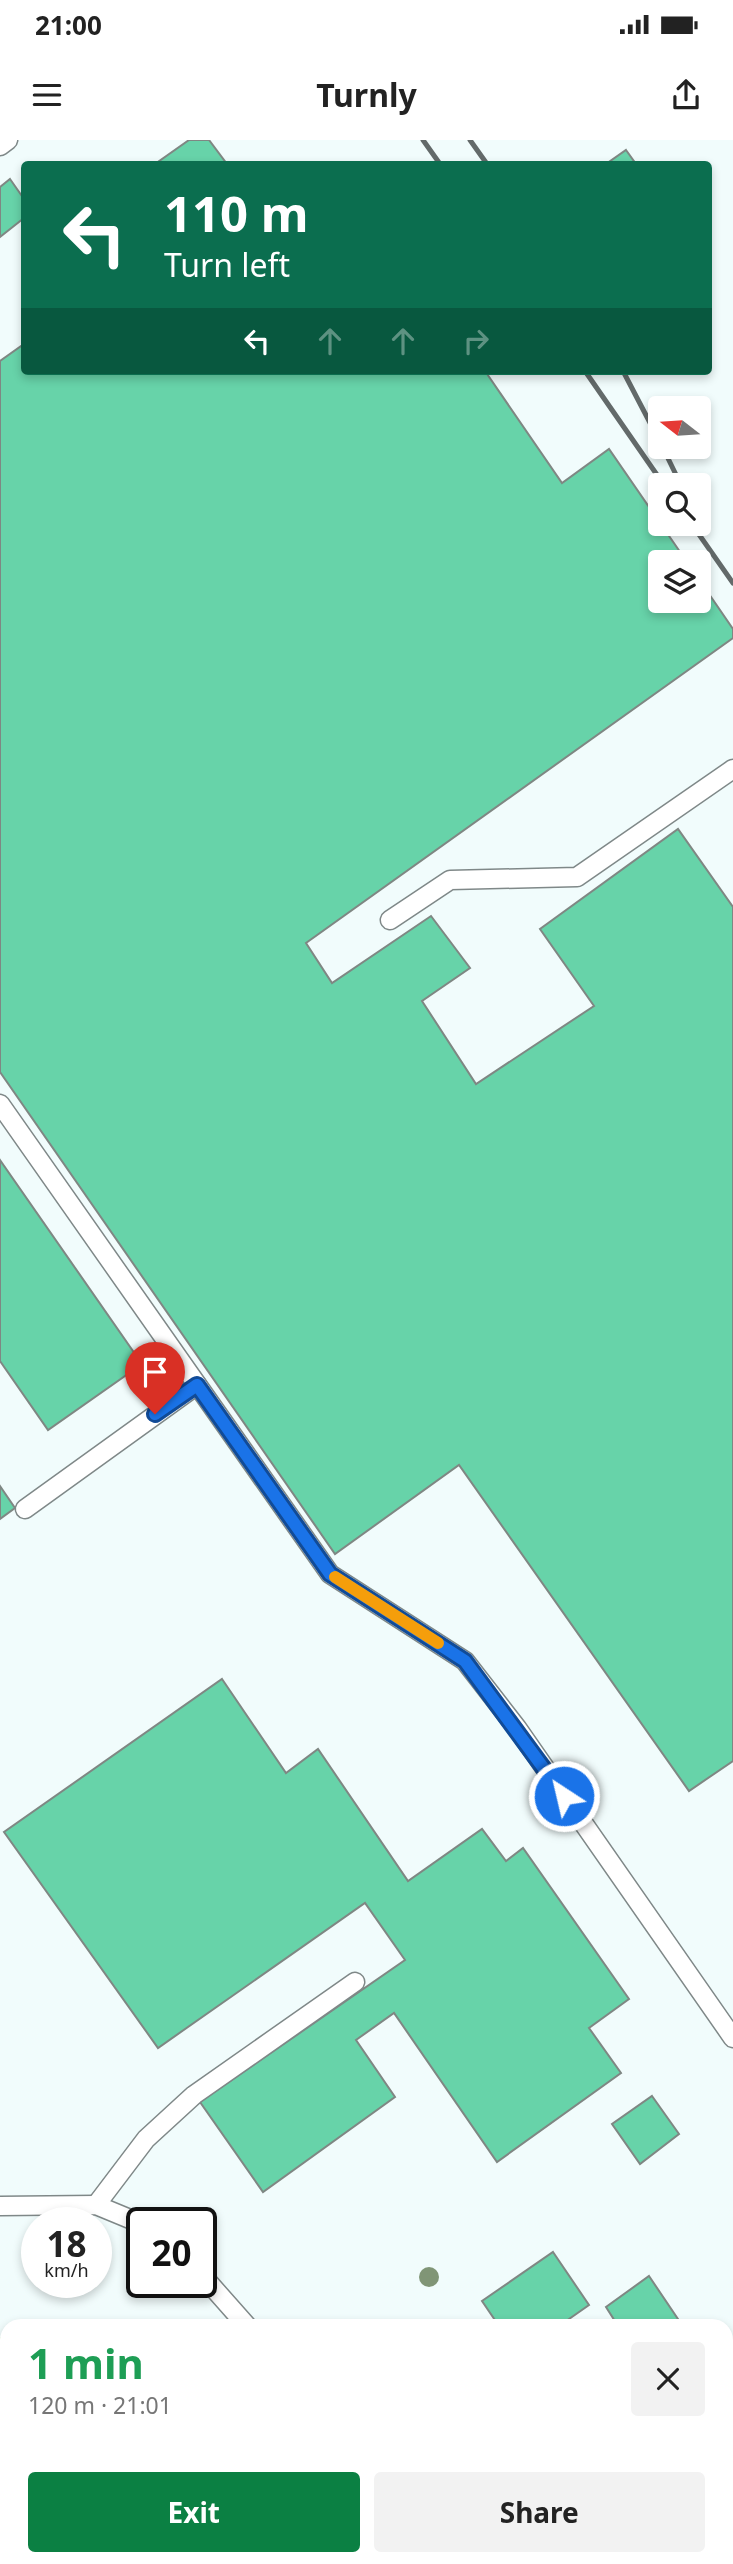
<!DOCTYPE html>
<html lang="en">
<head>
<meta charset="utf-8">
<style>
  body { margin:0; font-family:"Noto Sans",sans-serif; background:#f2f2f2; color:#222; height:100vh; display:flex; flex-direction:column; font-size:26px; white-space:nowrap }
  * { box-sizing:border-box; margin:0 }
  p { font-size:23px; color:#767676 }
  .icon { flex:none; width:38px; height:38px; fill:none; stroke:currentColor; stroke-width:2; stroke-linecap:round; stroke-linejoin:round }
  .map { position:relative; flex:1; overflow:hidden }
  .details { position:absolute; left:0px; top:2179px; width:733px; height:247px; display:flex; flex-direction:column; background:#fff; border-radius:21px 21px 0 0; box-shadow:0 4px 10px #0003 }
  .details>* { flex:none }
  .hud { position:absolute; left:21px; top:21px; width:691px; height:214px; border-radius:7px; box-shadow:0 4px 10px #0003; background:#0b6e4f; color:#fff; overflow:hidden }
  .needle { width:46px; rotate:287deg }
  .tools { position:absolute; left:648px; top:256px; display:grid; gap:14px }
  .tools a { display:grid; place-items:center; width:63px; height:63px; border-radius:7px; background:#fff; box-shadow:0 4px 10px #0003; font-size:35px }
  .speed { position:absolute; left:21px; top:2067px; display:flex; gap:14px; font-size:35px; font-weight:700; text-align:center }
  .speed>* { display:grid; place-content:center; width:91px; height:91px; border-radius:50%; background:#fff; box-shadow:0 4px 10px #0003; line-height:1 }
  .speed small { font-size:18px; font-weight:400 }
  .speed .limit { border:4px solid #111; border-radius:10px; background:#fff; color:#111 }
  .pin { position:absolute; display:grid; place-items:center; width:60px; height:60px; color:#fff; margin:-72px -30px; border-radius:50% 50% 50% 0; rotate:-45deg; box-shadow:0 0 7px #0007 }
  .pin .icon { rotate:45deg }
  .me { position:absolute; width:77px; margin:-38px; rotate:325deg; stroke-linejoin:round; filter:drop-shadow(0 0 5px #0008) }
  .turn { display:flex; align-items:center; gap:24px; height:147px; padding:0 28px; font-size:32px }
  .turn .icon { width:91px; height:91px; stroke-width:2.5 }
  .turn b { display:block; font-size:49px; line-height:60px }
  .lanes { display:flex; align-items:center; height:66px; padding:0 28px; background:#0003; justify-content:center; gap:35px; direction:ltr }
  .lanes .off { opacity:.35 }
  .round { display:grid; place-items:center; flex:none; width:74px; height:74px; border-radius:7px; background:#f2f2f2 }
  .overview { display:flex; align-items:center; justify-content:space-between; height:119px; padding:0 28px }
  h1 { font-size:42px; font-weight:700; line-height:52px; color:#1e9e55 }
  .primary-button { display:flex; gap:14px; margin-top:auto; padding:14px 28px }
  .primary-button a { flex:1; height:80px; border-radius:7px; background:#0b8043; color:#fff; font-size:28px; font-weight:700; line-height:80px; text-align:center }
  .primary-button a+a { background:#f2f2f2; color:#222 }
  .status { display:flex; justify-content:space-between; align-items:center; height:49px; padding:0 35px; background:#fff; direction:ltr }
  .status svg { height:19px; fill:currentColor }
  header { display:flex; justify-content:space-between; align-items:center; height:91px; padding:0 28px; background:#fff; font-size:32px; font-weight:700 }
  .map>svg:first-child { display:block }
  .green { fill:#d6f6c3 }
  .building { fill:#67d3a9; stroke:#7f8783; stroke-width:2 }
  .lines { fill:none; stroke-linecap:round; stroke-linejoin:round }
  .lane-casing { stroke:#7f8888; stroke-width:21 }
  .lane { stroke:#fff; stroke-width:18 }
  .rail { stroke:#636a6a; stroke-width:5 }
  .tree { fill:#809576 }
  .route-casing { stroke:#114b97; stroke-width:18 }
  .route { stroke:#1a73e8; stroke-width:12 }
  .slow { stroke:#f59e0b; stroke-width:12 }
</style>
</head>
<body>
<div class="status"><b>21:00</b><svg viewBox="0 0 49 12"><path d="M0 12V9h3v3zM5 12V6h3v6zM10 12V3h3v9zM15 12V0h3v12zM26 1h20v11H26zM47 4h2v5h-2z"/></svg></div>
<header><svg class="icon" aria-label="menu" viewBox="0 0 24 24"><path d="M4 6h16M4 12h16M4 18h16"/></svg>Turnly<svg class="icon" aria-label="share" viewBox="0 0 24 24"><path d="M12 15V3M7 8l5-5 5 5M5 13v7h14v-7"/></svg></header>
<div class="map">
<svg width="733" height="2424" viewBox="0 0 733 2424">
  <rect width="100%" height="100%" fill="#f1fcfc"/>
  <!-- green -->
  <polygon class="green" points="0,2197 7,2198 7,2418 292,2418 296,2424 0,2424"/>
  <!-- building -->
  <g class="building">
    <polygon points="189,0 209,0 227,24 155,24"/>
    <polygon points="626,10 636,24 606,24"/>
    <polygon points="10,39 24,59 24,78 0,97 0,47"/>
    <polygon points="24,204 24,231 485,231 562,343 609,309 687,422 660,422 660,460 698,460 698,438 733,489 733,498 306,803 332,843 431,776 470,828 422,861 476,944 594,866 540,789 678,689 733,767 733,1621 689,1651 459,1325 335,1414 0,932 0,221"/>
    <polygon points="0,1020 142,1224 48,1290 0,1221"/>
    <polygon points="0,1346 15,1368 0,1379"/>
    <polygon points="222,1539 286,1633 318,1609 408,1741 482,1689 506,1721 523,1708 629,1859 589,1888 621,1933 497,2022 394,1873 356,1900 395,1957 263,2052 200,1962 405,1820 365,1763 158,1908 4,1692"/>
    <polygon points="652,1956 679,1994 640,2024 612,1984"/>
    <polygon points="553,2112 589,2165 559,2186 499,2186 482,2161"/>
    <polygon points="649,2136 680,2182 675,2186 618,2186 606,2167"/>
    <polygon points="732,2203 733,2242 726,2246 726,2207"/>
  </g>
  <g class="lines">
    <!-- lane casing -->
    <g class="lane-casing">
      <g id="lane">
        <polyline points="0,6 8,0"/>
        <polyline points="390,780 450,740 577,737 733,629"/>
        <polyline points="0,964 330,1434 465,1521 517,1588 733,1898"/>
        <polyline points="25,1369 197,1245"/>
        <polyline points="96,2065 146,1999 194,1955 355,1842"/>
        <polyline points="0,2066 96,2065 142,2084"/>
        <polyline points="201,2134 247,2186"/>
        <polyline points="443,2418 452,2424"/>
      </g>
    </g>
    <!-- lane -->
    <use href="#lane" class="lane"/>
    <!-- rail -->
    <g class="rail">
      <polyline points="423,0 440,24"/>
      <polyline points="470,0 487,24"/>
      <polyline points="585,231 664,345"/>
      <polyline points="623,231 660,302"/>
      <polyline points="662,306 681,345"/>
      <polyline points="691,383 733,443"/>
    </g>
  </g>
  <!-- trees -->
  <circle class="tree" cx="429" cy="2137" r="10"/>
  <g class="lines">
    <!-- route casing -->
    <g class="route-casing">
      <polyline id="route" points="155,1274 197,1245 330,1434 465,1521 564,1656"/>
    </g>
    <!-- route -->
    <use href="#route" class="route"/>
    <!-- slow -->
    <polyline class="slow" points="335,1437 438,1503"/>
  </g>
</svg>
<div class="tools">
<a><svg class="needle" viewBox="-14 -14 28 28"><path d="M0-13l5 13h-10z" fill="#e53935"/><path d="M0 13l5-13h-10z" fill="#767676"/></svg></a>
<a><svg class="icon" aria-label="search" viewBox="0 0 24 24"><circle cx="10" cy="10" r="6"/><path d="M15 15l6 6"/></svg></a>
<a><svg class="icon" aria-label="layers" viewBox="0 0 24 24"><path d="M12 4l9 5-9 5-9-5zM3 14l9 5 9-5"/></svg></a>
</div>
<div class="speed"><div>18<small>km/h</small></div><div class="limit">20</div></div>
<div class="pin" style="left:155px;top:1274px;background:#d93025"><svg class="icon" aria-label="arrive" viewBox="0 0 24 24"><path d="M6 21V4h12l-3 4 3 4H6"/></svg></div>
<svg class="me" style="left:564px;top:1656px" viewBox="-20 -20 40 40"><circle r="17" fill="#1a73e8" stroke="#fff" stroke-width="3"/><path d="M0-11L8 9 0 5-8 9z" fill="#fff"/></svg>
<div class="hud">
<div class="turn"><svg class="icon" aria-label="left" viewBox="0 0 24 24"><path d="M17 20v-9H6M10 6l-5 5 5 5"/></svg><div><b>110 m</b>Turn left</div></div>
<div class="lanes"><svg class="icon" aria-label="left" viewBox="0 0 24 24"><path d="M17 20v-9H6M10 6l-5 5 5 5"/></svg><svg class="icon off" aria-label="ahead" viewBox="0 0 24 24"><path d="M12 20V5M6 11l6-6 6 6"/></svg><svg class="icon off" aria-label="ahead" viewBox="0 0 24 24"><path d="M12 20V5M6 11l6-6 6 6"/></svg><svg class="icon off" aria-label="right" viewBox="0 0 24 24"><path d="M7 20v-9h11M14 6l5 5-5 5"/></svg></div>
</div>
<section class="details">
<div class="overview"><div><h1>1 min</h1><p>120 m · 21:01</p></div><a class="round"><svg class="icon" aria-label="close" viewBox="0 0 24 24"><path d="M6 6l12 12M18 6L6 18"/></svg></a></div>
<div class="primary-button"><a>Exit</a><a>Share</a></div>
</section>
</div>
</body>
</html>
